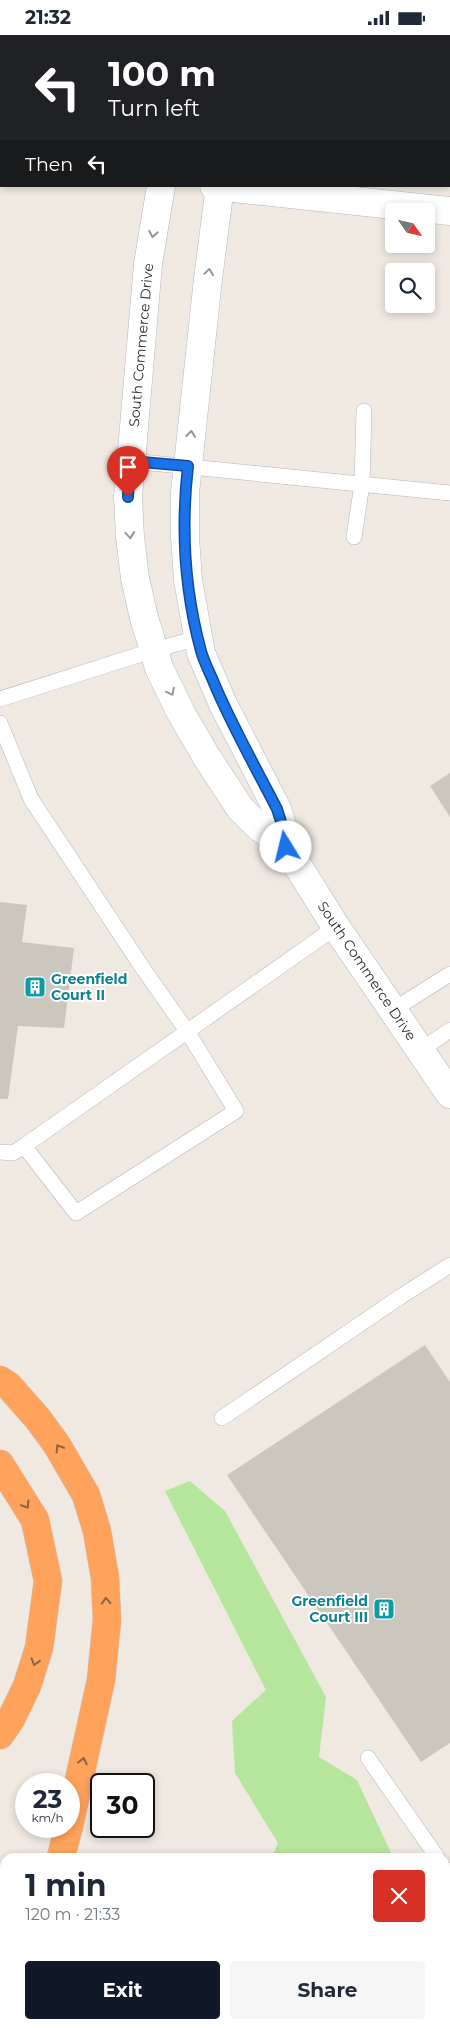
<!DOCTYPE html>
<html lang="en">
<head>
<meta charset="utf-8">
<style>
  body { margin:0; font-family:Montserrat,sans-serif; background:#f6f6f7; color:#1f2937; height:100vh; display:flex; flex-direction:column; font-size:19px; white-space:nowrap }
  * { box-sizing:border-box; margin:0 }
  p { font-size:16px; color:#747a83 }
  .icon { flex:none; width:28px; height:28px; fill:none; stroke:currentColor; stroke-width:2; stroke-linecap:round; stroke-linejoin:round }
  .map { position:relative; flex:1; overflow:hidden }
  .drawer { position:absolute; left:0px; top:1818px; width:450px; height:176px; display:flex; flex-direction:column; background:#fff; border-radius:15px 15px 0 0; box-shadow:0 2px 8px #0003 }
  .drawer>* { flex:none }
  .guide { position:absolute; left:0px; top:0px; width:450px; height:152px; box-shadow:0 2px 8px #0003; background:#202124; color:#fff; overflow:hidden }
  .needle { width:32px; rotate:124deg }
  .buttons { position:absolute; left:385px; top:168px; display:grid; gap:10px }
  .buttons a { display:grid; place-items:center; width:50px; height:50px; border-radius:5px; background:#fff; box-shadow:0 2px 8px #0003; font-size:25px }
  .speed { position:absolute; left:15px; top:1738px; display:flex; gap:10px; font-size:25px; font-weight:700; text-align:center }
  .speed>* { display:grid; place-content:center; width:65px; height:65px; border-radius:50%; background:#fff; box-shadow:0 2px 8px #0003; line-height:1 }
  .speed small { font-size:12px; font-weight:400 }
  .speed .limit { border:2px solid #111; border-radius:8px; background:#fff; color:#111 }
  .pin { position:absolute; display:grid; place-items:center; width:42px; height:42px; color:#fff; margin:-51px -21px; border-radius:50% 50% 50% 0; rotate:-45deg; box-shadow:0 0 5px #0007 }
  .pin .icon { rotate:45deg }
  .me { position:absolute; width:55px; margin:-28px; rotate:351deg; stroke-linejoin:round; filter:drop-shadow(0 0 4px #0008) }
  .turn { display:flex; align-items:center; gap:18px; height:105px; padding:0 25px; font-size:22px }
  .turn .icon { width:65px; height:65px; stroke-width:2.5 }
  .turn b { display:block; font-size:35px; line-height:42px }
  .then { display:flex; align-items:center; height:48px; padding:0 25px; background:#0003; gap:10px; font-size:19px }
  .round { display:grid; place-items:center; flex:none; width:52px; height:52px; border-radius:5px; background:#f6f6f7 }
  .summary { display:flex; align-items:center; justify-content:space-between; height:85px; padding:0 25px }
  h1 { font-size:30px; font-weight:700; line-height:38px }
  .button { display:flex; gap:10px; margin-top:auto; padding:10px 25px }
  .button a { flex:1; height:58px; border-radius:5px; background:#111827; color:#fff; font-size:20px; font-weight:700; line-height:58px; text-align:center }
  .button a+a { background:#f6f6f7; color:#1f2937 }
  .status { display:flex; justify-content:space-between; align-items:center; height:35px; padding:0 25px; background:#fff; direction:ltr }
  .status svg { height:14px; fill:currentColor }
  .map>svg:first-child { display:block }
  .green { fill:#b6e59e }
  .building { fill:#cbc7bf }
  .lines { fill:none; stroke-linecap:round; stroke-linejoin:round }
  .lane-casing { stroke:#b4b7c1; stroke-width:16 }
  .street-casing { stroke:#b4b7c1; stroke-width:29 }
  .secondary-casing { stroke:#b4b7c1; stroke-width:29 }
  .highway-casing { stroke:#c9c9c9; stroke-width:29 }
  .lane { stroke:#fff; stroke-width:15 }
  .street { stroke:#fff; stroke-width:28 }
  .secondary { stroke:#fff; stroke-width:28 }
  .highway { stroke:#ffa35c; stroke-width:28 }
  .oneway { stroke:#969696 }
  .oneway2 { stroke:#8c6343 }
  .route-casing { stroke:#114b97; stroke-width:12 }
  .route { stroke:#1a73e8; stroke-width:9 }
  .labels { text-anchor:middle; stroke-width:4; stroke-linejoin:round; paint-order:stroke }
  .street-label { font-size:14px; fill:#2e2e2e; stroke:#fff }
  .culture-label { font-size:14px; font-weight:bold; fill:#0d838f; stroke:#fff; text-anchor:start }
</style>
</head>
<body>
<div class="status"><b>21:32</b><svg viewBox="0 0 49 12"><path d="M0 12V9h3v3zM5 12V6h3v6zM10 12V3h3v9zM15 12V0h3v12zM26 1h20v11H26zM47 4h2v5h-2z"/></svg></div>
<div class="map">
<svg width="450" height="1993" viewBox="0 0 450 1993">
  <rect width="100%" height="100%" fill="#efe9e1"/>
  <!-- green -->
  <g class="green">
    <polygon points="190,1446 225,1476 326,1662 319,1722 357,1745 393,1822 272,1822 278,1808 235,1738 232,1686 266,1655 165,1456"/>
    <polygon points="445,1906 450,1911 450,1991 448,1993 207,1993 208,1989 445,1989"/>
  </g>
  <!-- building -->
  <g class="building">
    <polygon points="450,738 450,782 430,751"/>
    <polygon points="0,867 27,870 22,907 74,913 64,993 18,991 8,1064 0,1064"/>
    <polygon points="425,1310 450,1347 450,1708 421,1727 227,1440"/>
  </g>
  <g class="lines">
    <!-- lane casing -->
    <g class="lane-casing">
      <g id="lane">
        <polyline points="131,426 450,458"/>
        <polyline points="354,502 362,449 364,376"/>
        <polyline points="0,664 154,615 198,603"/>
        <polyline points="0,688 31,764 144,935 187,996 236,1076 76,1178 24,1111"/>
        <polyline points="393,975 450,939"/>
        <polyline points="421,1015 450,995"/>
        <polyline points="0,1117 13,1118 24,1111 336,892"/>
        <polyline points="222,1383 400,1262 450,1230"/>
        <polyline points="368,1723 437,1822"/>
        <polyline points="445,1834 450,1841"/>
      </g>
    </g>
    <!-- street casing -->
    <g class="street-casing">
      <g id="street">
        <polyline points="171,1 171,0"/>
        <polyline points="230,1 230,0"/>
        <polyline points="161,151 148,229 128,462 130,502 135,543 144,583 154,615 159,633 181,678 206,721 240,773 258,791 286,812 336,892 450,1059"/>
        <polyline points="220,151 208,244 185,458 185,502 188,545 201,618 223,669 277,774 283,793 286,812"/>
      </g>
    </g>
    <!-- secondary casing -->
    <g class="secondary-casing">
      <g id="secondary">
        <polyline points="0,133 1,133"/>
        <polyline points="214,151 450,176"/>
      </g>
    </g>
    <!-- highway casing -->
    <g class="highway-casing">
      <g id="highway">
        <polyline points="0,1345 9,1351 38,1384 57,1410 86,1460 97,1496 105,1543 107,1585 101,1645 69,1791"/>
        <polyline points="0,1429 35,1485 48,1546 39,1613 27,1651 11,1684 0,1700"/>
        <polyline points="61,1822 69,1791"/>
        <polyline points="21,1993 22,1989"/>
      </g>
    </g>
    <!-- lane -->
    <use href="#lane" class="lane"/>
    <!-- street -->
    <use href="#street" class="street"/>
    <!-- secondary -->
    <use href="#secondary" class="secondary"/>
    <!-- highway -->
    <use href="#highway" class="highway"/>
  </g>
  <!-- one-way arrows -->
  <defs><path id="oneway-chevron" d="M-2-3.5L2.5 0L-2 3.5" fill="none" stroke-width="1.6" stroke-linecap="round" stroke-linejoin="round" transform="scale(1.25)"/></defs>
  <g class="oneway">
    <use href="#oneway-chevron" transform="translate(153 199) rotate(100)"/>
    <use href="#oneway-chevron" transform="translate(209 237) rotate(-82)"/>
    <use href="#oneway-chevron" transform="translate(191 399) rotate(-84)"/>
    <use href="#oneway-chevron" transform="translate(130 500) rotate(85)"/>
    <use href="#oneway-chevron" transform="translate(171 657) rotate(64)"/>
  </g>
  <g class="oneway2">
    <use href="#oneway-chevron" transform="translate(59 1413) rotate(-122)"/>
    <use href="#oneway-chevron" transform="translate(26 1470) rotate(58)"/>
    <use href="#oneway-chevron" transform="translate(106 1566) rotate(-93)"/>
    <use href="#oneway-chevron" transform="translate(35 1627) rotate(107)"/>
    <use href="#oneway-chevron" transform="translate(83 1726) rotate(-78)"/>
  </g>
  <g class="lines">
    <!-- route casing -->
    <g class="route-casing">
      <path id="route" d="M128,462L130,426L188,431C181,492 185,557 201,616C204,627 210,638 214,648C232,691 256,733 277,774L283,793L286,812"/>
    </g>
    <!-- route -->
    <use href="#route" class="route"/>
  </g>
  <!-- icons -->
  <defs>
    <g id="building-square" transform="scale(1.125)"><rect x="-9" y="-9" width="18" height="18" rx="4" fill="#0f9aa8" stroke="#fff"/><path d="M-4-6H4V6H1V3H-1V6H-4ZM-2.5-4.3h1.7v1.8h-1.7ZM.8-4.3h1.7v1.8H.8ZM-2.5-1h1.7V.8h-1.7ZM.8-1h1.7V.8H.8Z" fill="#fff"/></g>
  </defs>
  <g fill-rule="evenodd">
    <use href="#building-square" x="35" y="952"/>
    <use href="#building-square" x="384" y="1574"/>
  </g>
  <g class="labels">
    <!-- street labels -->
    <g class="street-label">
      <text transform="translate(141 310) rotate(-85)" y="5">South Commerce Drive</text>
      <text transform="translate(367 936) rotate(56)" y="5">South Commerce Drive</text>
    </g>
    <!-- culture labels -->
    <g class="culture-label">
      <text x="51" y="949">Greenfield<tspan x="51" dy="16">Court II</tspan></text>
      <text x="368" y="1571" text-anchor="end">Greenfield<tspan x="368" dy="16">Court III</tspan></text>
    </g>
  </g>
</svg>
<div class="buttons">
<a><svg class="needle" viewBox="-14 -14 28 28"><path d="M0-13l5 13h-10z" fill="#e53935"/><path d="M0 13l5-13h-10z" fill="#747a83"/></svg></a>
<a><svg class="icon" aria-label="search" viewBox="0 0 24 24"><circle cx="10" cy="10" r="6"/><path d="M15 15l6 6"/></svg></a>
</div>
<div class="speed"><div>23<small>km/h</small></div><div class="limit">30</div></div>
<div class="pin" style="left:128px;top:462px;background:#d93025"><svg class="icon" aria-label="arrive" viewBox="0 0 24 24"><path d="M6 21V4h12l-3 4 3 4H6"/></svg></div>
<svg class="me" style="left:286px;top:812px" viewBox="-20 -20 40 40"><circle r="19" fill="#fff"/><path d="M0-13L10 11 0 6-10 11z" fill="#1a73e8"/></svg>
<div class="guide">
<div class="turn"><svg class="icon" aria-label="left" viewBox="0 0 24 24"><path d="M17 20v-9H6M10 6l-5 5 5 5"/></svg><div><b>100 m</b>Turn left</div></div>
<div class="then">Then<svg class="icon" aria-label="left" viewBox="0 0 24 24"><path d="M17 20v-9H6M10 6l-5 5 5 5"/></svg></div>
</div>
<section class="drawer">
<div class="summary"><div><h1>1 min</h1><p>120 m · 21:33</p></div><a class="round" style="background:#d93025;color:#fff"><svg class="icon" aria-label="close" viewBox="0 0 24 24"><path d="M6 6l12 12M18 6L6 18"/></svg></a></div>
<div class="button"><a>Exit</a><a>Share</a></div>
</section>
</div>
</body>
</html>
